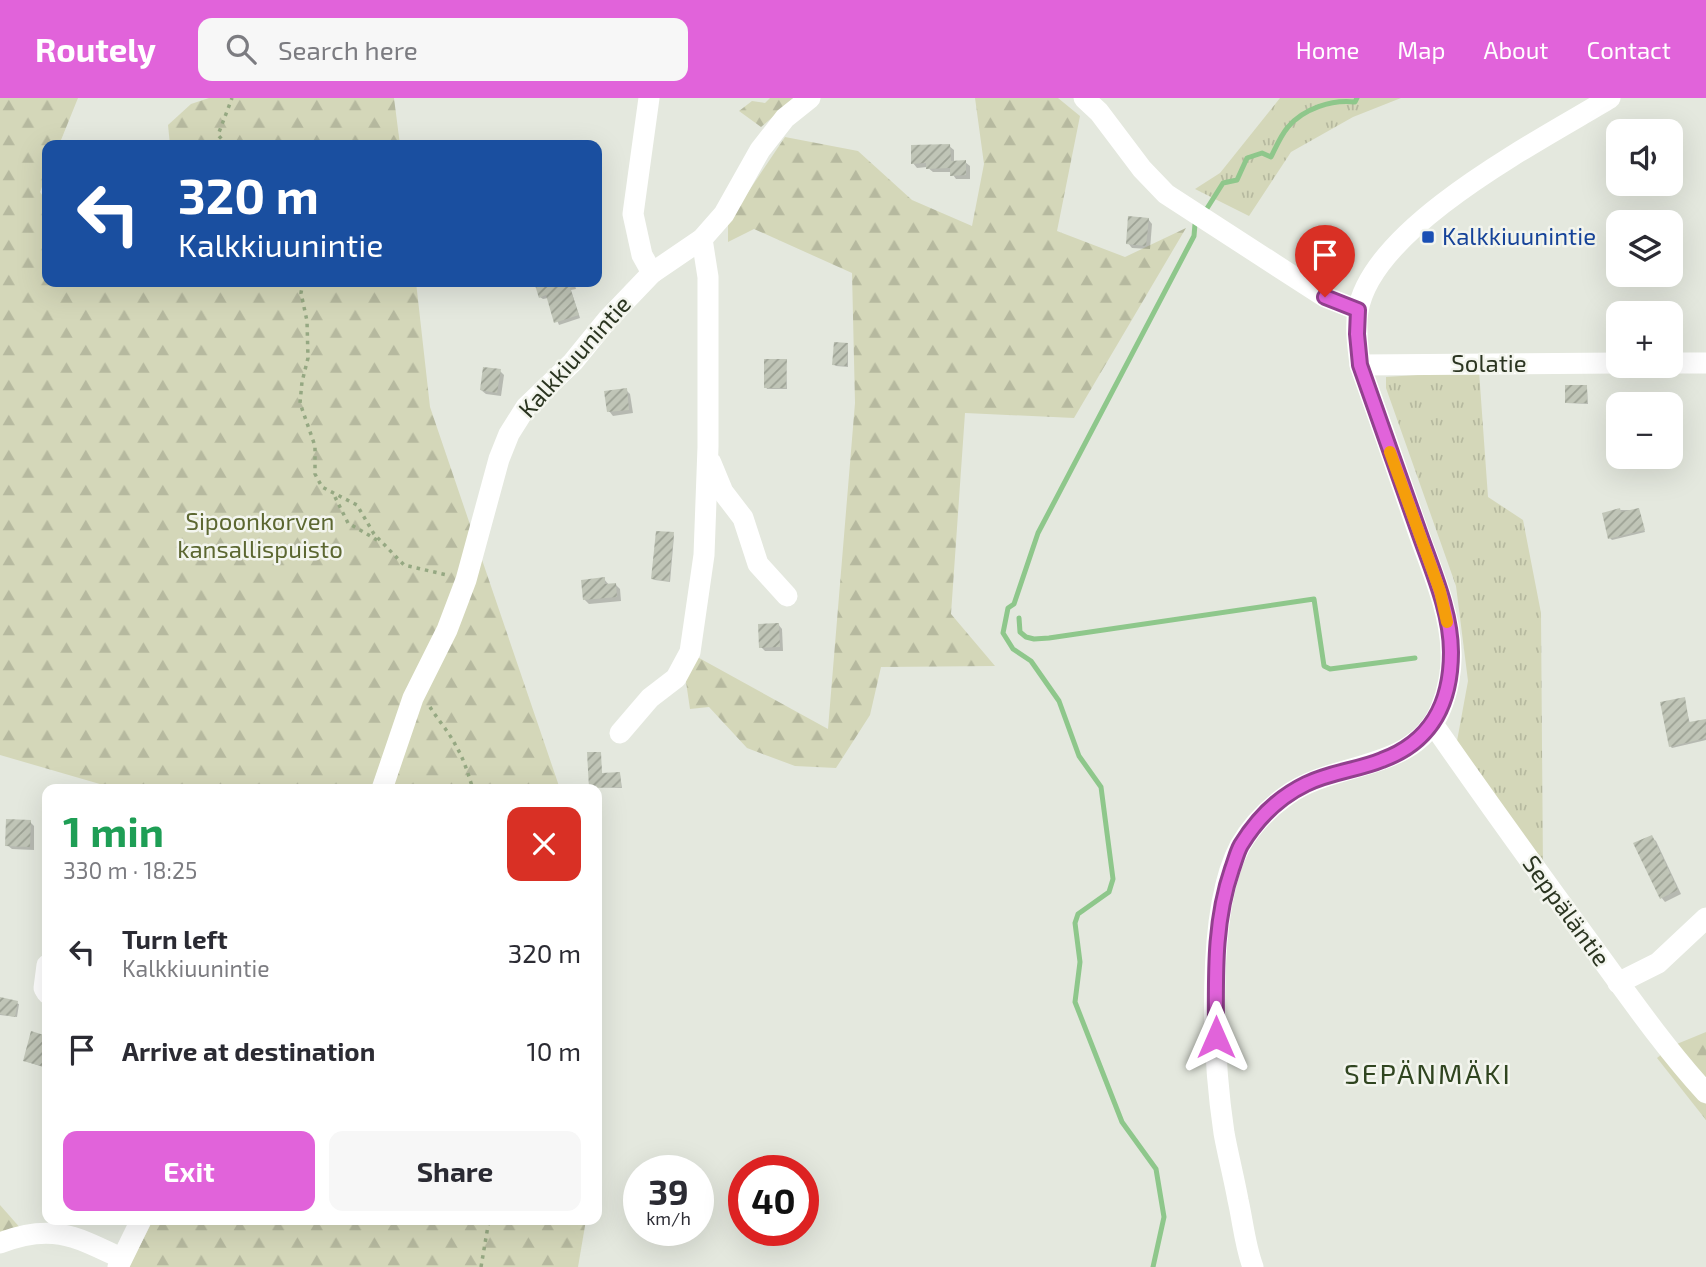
<!DOCTYPE html>
<html lang="en">
<head>
<meta charset="utf-8">
<style>
  body { margin:0; font-family:"Exo 2",sans-serif; background:#f7f7f7; color:#2b2b33; height:100vh; display:flex; flex-direction:column; font-size:26px; white-space:nowrap }
  * { box-sizing:border-box; margin:0 }
  p { font-size:23px; color:#7c7c81 }
  .icon { flex:none; width:38px; height:38px; fill:none; stroke:currentColor; stroke-width:2; stroke-linecap:round; stroke-linejoin:round }
  .map { position:relative; flex:1; overflow:hidden }
  .side { position:absolute; left:42px; top:686px; width:560px; height:441px; display:flex; flex-direction:column; background:#fff; border-radius:14px; box-shadow:0 7px 28px #0002 }
  .side>* { flex:none }
  .guide { position:absolute; left:42px; top:42px; width:560px; height:147px; border-radius:14px; box-shadow:0 7px 28px #0002; background:#1a4fa0; color:#fff; overflow:hidden }
  .controls { position:absolute; left:1606px; top:21px; display:grid; gap:14px }
  .controls a { display:grid; place-items:center; width:77px; height:77px; border-radius:14px; background:#fff; box-shadow:0 7px 28px #0002; font-size:35px }
  .speed { position:absolute; left:623px; top:1057px; display:flex; gap:14px; font-size:35px; font-weight:700; text-align:center }
  .speed>* { display:grid; place-content:center; width:91px; height:91px; border-radius:50%; background:#fff; box-shadow:0 7px 28px #0002; line-height:1 }
  .speed small { font-size:18px; font-weight:400 }
  .speed .limit { border:10px solid #d22; background:#fff; color:#111 }
  .pin { position:absolute; display:grid; place-items:center; width:60px; height:60px; color:#fff; margin:-72px -30px; border-radius:50% 50% 50% 0; rotate:-45deg; box-shadow:0 0 7px #0007 }
  .pin .icon { rotate:45deg }
  .me { position:absolute; width:77px; margin:-38px; rotate:0deg; stroke-linejoin:round; filter:drop-shadow(0 0 5px #0008) }
  .turn { display:flex; align-items:center; gap:24px; height:147px; padding:0 21px; font-size:32px }
  .turn .icon { width:91px; height:91px; stroke-width:2.5 }
  .turn b { display:block; font-size:49px; line-height:60px }
  .round { display:grid; place-items:center; flex:none; width:74px; height:74px; border-radius:14px; background:#f7f7f7 }
  .headline { display:flex; align-items:center; justify-content:space-between; height:119px; padding:0 21px }
  h1 { font-size:42px; font-weight:700; line-height:52px; color:#1e9e55 }
  .action { display:flex; gap:14px; margin-top:auto; padding:14px 21px }
  .action a { flex:1; height:80px; border-radius:14px; background:#e163da; color:#fff; font-size:28px; font-weight:700; line-height:80px; text-align:center }
  .action a+a { background:#f7f7f7; color:#2b2b33 }
  ul { padding:0; list-style:none }
  li { display:flex; align-items:center; gap:21px; height:98px; padding:0 21px }
  li div { flex:1 }
  li b { display:block; font-size:26px }
  li em { font-style:normal }
  header { display:flex; align-items:center; gap:42px; box-sizing:border-box; height:98px; padding:0 35px; background:#e163da; color:#fff }
  header strong { font-size:33px }
  nav { display:flex; gap:38px; margin-inline-start:auto; font-size:24px }
  .search { width:490px; height:63px; background:#f7f7f7; display:flex; align-items:center; gap:18px; box-sizing:border-box; padding:0 24px; border-radius:14px; color:#7c7c81; font-size:26px }
  .map>svg:first-child { display:block }
  .grass { fill:url(#grass-tufts) }
  .forest { fill:url(#forest-firs) }
  .shadow { fill:#0003 }
  .lines { fill:none; stroke-linecap:round; stroke-linejoin:round }
  .stream { stroke:#8ec78b; stroke-width:5 }
  .building { fill:url(#building-hatch) }
  .path { stroke:#95a882; stroke-width:3.5; stroke-dasharray:3.5 5; stroke-linecap:butt }
  .minor { stroke:#fff; stroke-width:21 }
  .route-casing { stroke:#92408e; stroke-width:18 }
  .route { stroke:#e163da; stroke-width:12 }
  .slow { stroke:#f59e0b; stroke-width:12 }
  .transit-dot { fill:#1a4fb4; stroke:#f3f5ee; stroke-width:2.5 }
  .labels { text-anchor:middle; stroke-width:5; stroke-linejoin:round; paint-order:stroke }
  .transit-label { font-size:24px; fill:#164399; stroke:#f3f5ee; text-anchor:start }
  .street-label { font-size:24px; fill:#2b3521; stroke:#f3f5ee }
  .park-label { font-size:24px; fill:#5c6731; stroke:#f3f5ee }
  .quarter-label { font-size:28px; letter-spacing:2px; fill:#304520; stroke:#f3f5ee }
</style>
</head>
<body>
<header>
<strong>Routely</strong>
<div class="search"><svg class="icon" aria-label="search" viewBox="0 0 24 24"><circle cx="10" cy="10" r="6"/><path d="M15 15l6 6"/></svg>Search here</div>
<nav><a>Home</a><a>Map</a><a>About</a><a>Contact</a></nav>
</header>
<div class="map">
<svg width="1706" height="1169" viewBox="0 0 1706 1169">
  <defs>
    <pattern id="grass-tufts" width="24" height="20" patternUnits="userSpaceOnUse" patternTransform="scale(1.75)"><rect width="24" height="20" fill="#d4d7b9"/><path d="M3 7l-1-3M5 7V3M7 7l1-3M15 17l-1-3M17 17v-4M19 17l1-3" fill="none" stroke="#b6b99f"/></pattern>
    <pattern id="forest-firs" width="22" height="20" patternUnits="userSpaceOnUse" patternTransform="scale(1.75)"><rect width="22" height="20" fill="#d4d7b9"/><path d="M5 1l3.5 6h-7zM16 11l3.5 6h-7z" fill="#b6b99f"/></pattern>
    <pattern id="building-hatch" width="6" height="6" patternUnits="userSpaceOnUse" patternTransform="scale(1.75)"><rect width="6" height="6" fill="#c0c5b7"/><path d="M-1 1l2-2M0 6l6-6M5 7l2-2" fill="none" stroke="#9ca194"/></pattern>
  </defs>
  <rect width="100%" height="100%" fill="#e4e8de"/>
  <!-- grass -->
  <g class="grass">
    <polygon points="1280,0 1401,0 1353,19 1291,54 1249,118 1195,91 1220,75"/>
    <polygon points="1479,273 1488,399 1523,422 1541,515 1543,773 1457,643 1468,583 1456,488 1386,290 1386,279"/>
  </g>
  <!-- forest -->
  <g class="forest">
    <polygon points="0,0 78,0 59,47 47,47 47,76 40,94 47,104 47,184 416,184 430,309 560,691 117,691 0,657"/>
    <polygon points="209,0 394,0 400,47 170,47 168,27 191,6"/>
    <polygon points="770,0 800,0 783,10 761,29 739,13 752,3 765,5"/>
    <polygon points="975,0 1058,0 1080,18 1057,133 1125,159 1186,130 1074,320 965,315 951,516 995,568 881,569 870,617 836,670 795,668 747,650 709,609 690,611 681,550 828,631 855,305 852,175 754,131 728,144 728,124 785,39 858,53 912,102 972,128 984,66"/>
    <polygon points="1706,934 1706,1022 1657,960 1672,948"/>
    <polygon points="0,1107 22,1132 0,1140"/>
    <polygon points="153,1122 586,1122 578,1169 129,1169"/>
  </g>
  <!-- shadow -->
  <g class="shadow">
    <polygon points="949,48 954,52 954,64 965,64 970,68 970,81 956,81 951,74 933,74 927,69 917,70 913,65"/>
    <polygon points="1148,121 1152,126 1150,151 1132,150 1128,145"/>
    <polygon points="536,184 574,184 576,191 571,192 580,220 559,227 548,200 543,201 540,199"/>
    <polygon points="848,247 848,269 836,268 834,266"/>
    <polygon points="786,263 787,291 767,291 766,289"/>
    <polygon points="500,273 504,277 501,298 486,296 481,292"/>
    <polygon points="1587,289 1588,306 1566,305"/>
    <polygon points="626,292 630,296 633,315 613,318 609,313"/>
    <polygon points="1617,323 1619,324 1619,346 1612,341"/>
    <polygon points="1620,412 1638,412 1645,434 1612,442 1610,440"/>
    <polygon points="673,436 674,438 670,484 655,482 653,481"/>
    <polygon points="604,481 609,487 615,486 620,491 621,503 589,506 584,501"/>
    <polygon points="778,526 782,531 783,553 765,553 761,549"/>
    <polygon points="1684,601 1690,626 1706,623 1706,642 1672,650 1671,649"/>
    <polygon points="600,656 602,676 620,676 622,690 590,689"/>
    <polygon points="30,724 34,728 34,752 12,751 7,747"/>
    <polygon points="1651,739 1656,743 1681,796 1665,804 1661,799"/>
    <polygon points="0,901 19,906 17,919 0,917"/>
    <polygon points="32,935 47,939 46,970 25,963"/>
  </g>
  <g class="lines">
    <!-- stream -->
    <g class="stream">
      <path d="M1206,112L1223,85L1237,82L1247,60L1262,55L1271,59C1276,49 1281,37 1288,29C1303,11 1332,1 1355,4L1357,0"/>
      <polyline points="1019,520 1020,534 1026,539 1034,541 1049,540 1314,501 1324,568 1330,571 1415,560"/>
      <polyline points="1153,1169 1164,1119 1156,1071 1122,1024 1075,904 1080,864 1075,825 1078,816 1109,794 1113,781 1101,689 1079,658 1059,603 1031,563 1013,551 1003,535 1008,510 1014,506 1038,435 1194,138 1195,126"/>
    </g>
  </g>
  <!-- building -->
  <g class="building">
    <polygon points="950,46 951,63 966,62 966,77 950,78 950,70 926,71 926,65 911,66 911,47"/>
    <polygon points="1128,118 1149,120 1146,148 1126,146"/>
    <polygon points="534,184 578,184 579,187 570,190 579,217 554,225 546,197 539,200"/>
    <polygon points="834,244 848,245 847,268 832,267"/>
    <polygon points="764,261 787,261 786,290 764,290"/>
    <polygon points="483,269 501,271 497,295 480,292"/>
    <rect x="1565" y="287" width="22" height="18"/>
    <polygon points="627,290 629,312 607,314 604,293"/>
    <polygon points="1620,410 1621,414 1639,410 1645,432 1608,441 1602,415"/>
    <polygon points="656,433 674,434 669,483 651,481"/>
    <polygon points="605,479 605,486 616,485 617,499 583,502 581,482"/>
    <polygon points="779,525 780,549 759,550 758,526"/>
    <polygon points="1685,599 1689,624 1706,621 1706,640 1669,649 1660,604"/>
    <polygon points="587,654 601,654 602,675 620,674 621,689 589,690"/>
    <polygon points="6,721 31,722 30,749 5,748"/>
    <polygon points="1652,737 1678,792 1660,801 1633,745"/>
    <polygon points="0,899 18,903 15,919 0,916"/>
    <polygon points="31,933 47,938 45,969 23,963"/>
  </g>
  <g class="lines">
    <!-- path -->
    <g class="path">
      <polyline points="227,47 218,37 232,0"/>
      <polyline points="303,184 301,195 307,223 308,260 302,284 300,305 315,348 315,376 322,389 357,407 374,436 404,467 447,477"/>
      <polyline points="335,399 348,425 377,442"/>
      <path d="M430,609C438,622 449,634 456,648C464,661 468,676 473,691"/>
      <polyline points="481,1169 489,1122"/>
    </g>
    <!-- minor -->
    <g class="minor">
      <polyline points="649,0 633,116 642,157 652,175"/>
      <polyline points="1084,0 1099,14 1142,71 1166,96 1325,199 1358,212"/>
      <polyline points="1671,265 1706,265"/>
      <polyline points="1360,267 1619,265"/>
      <polyline points="711,365 723,394 743,420 758,466 787,498"/>
      <path d="M1433,626C1486,702 1540,777 1595,852C1630,900 1665,950 1706,995"/>
      <polyline points="620,635 650,600 676,580 690,554 704,457 708,349 708,179 702,141"/>
      <polyline points="382,691 413,600 447,532 466,482 499,361 509,336 526,309 573,264 608,221 652,175 702,141 724,116 760,52 785,20 810,0"/>
      <polyline points="47,867 44,890 47,895"/>
      <polyline points="1618,885 1658,865 1706,820"/>
      <path d="M0,1145C51,1125 75,1138 121,1160"/>
      <polyline points="118,1169 141,1122"/>
      <path d="M1253,1169C1245,1148 1243,1124 1238,1102C1234,1080 1228,1057 1224,1035C1213,961 1205,814 1240,748C1251,728 1268,711 1286,698C1334,662 1415,675 1441,610C1448,593 1452,571 1451,553C1450,513 1432,473 1419,436C1400,380 1380,323 1360,267C1358,249 1355,231 1358,213C1372,128 1541,42 1610,0"/>
    </g>
  </g>
  <g class="lines">
    <!-- route casing -->
    <g class="route-casing">
      <path id="route" d="M1216,939C1216,882 1213,826 1232,771C1235,763 1237,754 1241,747C1257,721 1279,699 1306,686C1330,674 1358,672 1382,662C1431,644 1451,606 1451,554C1451,515 1433,474 1420,437C1400,380 1380,324 1360,267L1357,236L1358,212L1325,199"/>
    </g>
    <!-- route -->
    <use href="#route" class="route"/>
    <!-- slow -->
    <polyline class="slow" points="1390,354 1440,493 1447,524"/>
  </g>
  <!-- markers -->
  <rect class="transit-dot" x="1421" y="132" width="14" height="14" rx="3.5"/>
  <g class="labels">
    <!-- transit labels -->
    <g class="transit-label">
      <text x="1442" y="147">Kalkkiuunintie</text>
    </g>
    <!-- street labels -->
    <g class="street-label">
      <text transform="translate(575 259) rotate(-48)" y="8">Kalkkiuunintie</text>
      <text x="1489" y="274">Solatie</text>
      <text transform="translate(1566 813) rotate(54)" y="8">Seppäläntie</text>
    </g>
    <!-- park labels -->
    <g class="park-label">
      <text x="260" y="432">Sipoonkorven<tspan x="260" dy="28">kansallispuisto</tspan></text>
    </g>
    <!-- quarter labels -->
    <g class="quarter-label">
      <text x="1428" y="986">SEPÄNMÄKI</text>
    </g>
  </g>
</svg>
<div class="controls">
<a><svg class="icon" aria-label="sound" viewBox="0 0 24 24"><path d="M4 9h4l5-4v14l-5-4H4zM17 9q2 3 0 6"/></svg></a>
<a><svg class="icon" aria-label="layers" viewBox="0 0 24 24"><path d="M12 4l9 5-9 5-9-5zM3 14l9 5 9-5"/></svg></a>
<a>+</a>
<a>−</a>
</div>
<div class="speed"><div>39<small>km/h</small></div><div class="limit">40</div></div>
<div class="pin" style="left:1325px;top:199px;background:#d93025"><svg class="icon" aria-label="arrive" viewBox="0 0 24 24"><path d="M6 21V4h12l-3 4 3 4H6"/></svg></div>
<svg class="me" style="left:1216px;top:939px" viewBox="-20 -20 40 40"><path d="M0-17L14 15 0 8-14 15z" fill="#e163da" stroke="#fff" stroke-width="4"/></svg>
<div class="guide">
<div class="turn"><svg class="icon" aria-label="left" viewBox="0 0 24 24"><path d="M17 20v-9H6M10 6l-5 5 5 5"/></svg><div><b>320 m</b>Kalkkiuunintie</div></div>
</div>
<section class="side">
<div class="headline"><div><h1>1 min</h1><p>330 m · 18:25</p></div><a class="round" style="background:#d93025;color:#fff"><svg class="icon" aria-label="close" viewBox="0 0 24 24"><path d="M6 6l12 12M18 6L6 18"/></svg></a></div>
<ul>
<li><svg class="icon" aria-label="left" viewBox="0 0 24 24"><path d="M17 20v-9H6M10 6l-5 5 5 5"/></svg><div><b>Turn left</b><p>Kalkkiuunintie</p></div><em>320 m</em></li>
<li><svg class="icon" aria-label="arrive" viewBox="0 0 24 24"><path d="M6 21V4h12l-3 4 3 4H6"/></svg><div><b>Arrive at destination</b></div><em>10 m</em></li>
</ul>
<div class="action"><a>Exit</a><a>Share</a></div>
</section>
</div>
</body>
</html>
